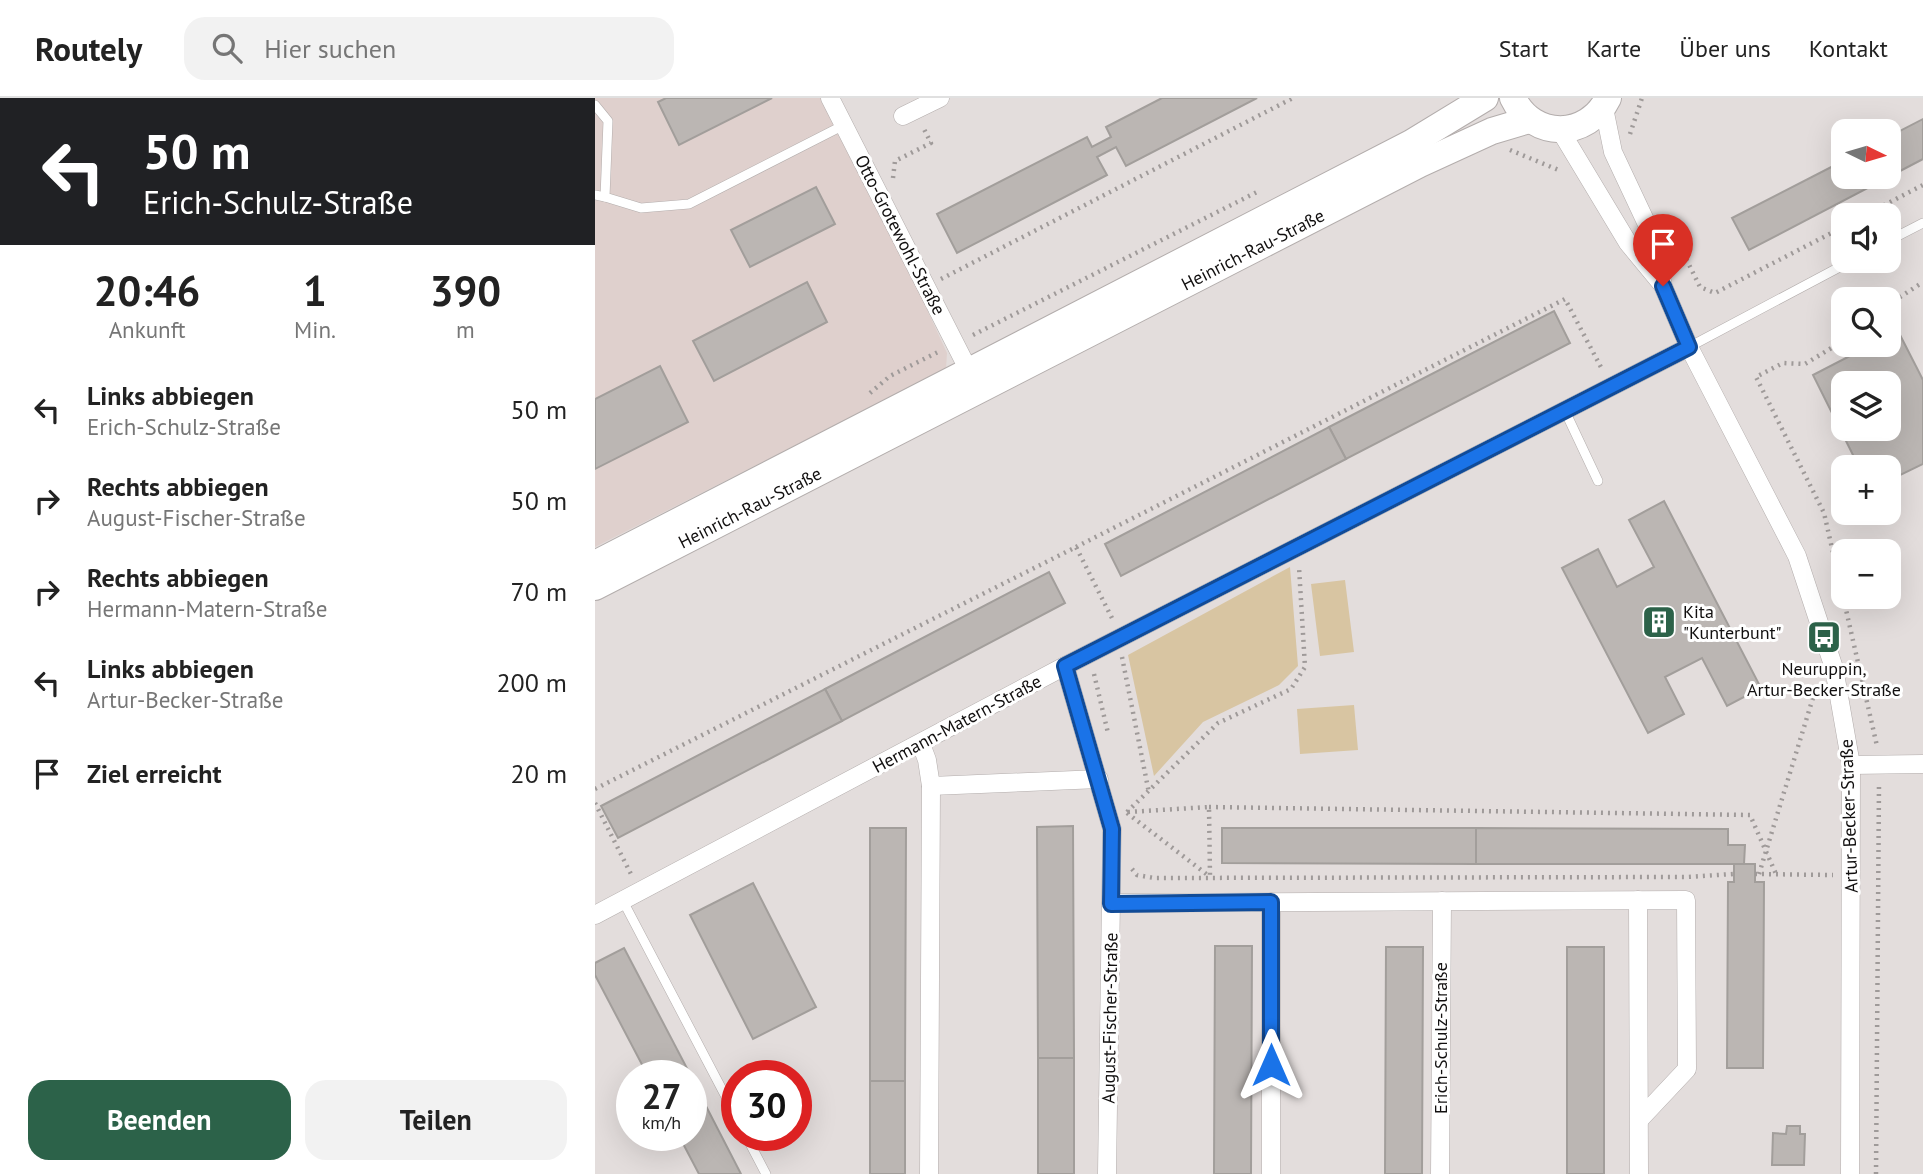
<!DOCTYPE html>
<html lang="de">
<head>
<meta charset="utf-8">
<style>
  body { margin:0; font-family:"PT Sans",sans-serif; background:#f2f2f2; color:#222; height:100vh; display:flex; flex-direction:column; font-size:26px; white-space:nowrap }
  * { box-sizing:border-box; margin:0 }
  p { font-size:23px; color:#767676 }
  .icon { flex:none; width:38px; height:38px; fill:none; stroke:currentColor; stroke-width:2; stroke-linecap:round; stroke-linejoin:round }
  .map { position:relative; flex:1; overflow:hidden }
  .drawer { display:flex; flex-direction:column; background:#fff; width:595px }
  .drawer>* { flex:none }
  .banner { background:#202124; color:#fff; overflow:hidden }
  .needle { width:46px; rotate:95deg }
  .fabs { position:absolute; left:1236px; top:21px; display:grid; gap:14px }
  .fabs a { display:grid; place-items:center; width:70px; height:70px; border-radius:14px; background:#fff; box-shadow:0 7px 28px #0002; font-size:35px }
  .speed { position:absolute; left:21px; top:962px; display:flex; gap:14px; font-size:35px; font-weight:700; text-align:center }
  .speed>* { display:grid; place-content:center; width:91px; height:91px; border-radius:50%; background:#fff; box-shadow:0 7px 28px #0002; line-height:1 }
  .speed small { font-size:18px; font-weight:400 }
  .speed .limit { border:10px solid #d22; background:#fff; color:#111 }
  .pin { position:absolute; display:grid; place-items:center; width:60px; height:60px; color:#fff; margin:-72px -30px; border-radius:50% 50% 50% 0; rotate:-45deg; box-shadow:0 0 7px #0007 }
  .pin .icon { rotate:45deg }
  .me { position:absolute; width:77px; margin:-38px; rotate:0deg; stroke-linejoin:round; filter:drop-shadow(0 0 5px #0008) }
  .turn { display:flex; align-items:center; gap:24px; height:147px; padding:0 28px; font-size:32px }
  .turn .icon { width:91px; height:91px; stroke-width:2.5 }
  .turn b { display:block; font-size:49px; line-height:60px }
  .eta { display:flex; justify-content:space-evenly; align-items:center; height:119px; text-align:center }
  .eta b { font-size:42px; font-weight:700; line-height:49px }
  .button { display:flex; gap:14px; margin-top:auto; padding:14px 28px }
  .button a { flex:1; height:80px; border-radius:21px; background:#2c6249; color:#fff; font-size:28px; font-weight:700; line-height:80px; text-align:center }
  .button a+a { background:#f2f2f2; color:#222 }
  ul { padding:0; list-style:none }
  li { display:flex; align-items:center; gap:21px; height:91px; padding:0 28px }
  li div { flex:1 }
  li b { display:block; font-size:26px }
  li em { font-style:normal }
  header { display:flex; align-items:center; gap:42px; box-sizing:border-box; height:98px; padding:0 35px; background:#fff; border-bottom:2px solid #e0e0e0 }
  header strong { font-size:33px }
  nav { display:flex; gap:38px; margin-inline-start:auto; font-size:24px }
  .search { width:490px; height:63px; background:#f2f2f2; display:flex; align-items:center; gap:18px; box-sizing:border-box; padding:0 24px; border-radius:21px; color:#767676; font-size:26px }
  main { display:flex; flex:1; min-height:0 }
  .map>svg:first-child { display:block }
  .built { fill:#dfd0cd }
  .green { fill:#d8c5a2 }
  .building { fill:#bbb6b3; stroke:#a29e9b; stroke-width:2; fill-rule:evenodd }
  .lines { fill:none; stroke-linecap:round; stroke-linejoin:round }
  .service-casing { stroke:#b3adac; stroke-width:10 }
  .minor-casing { stroke:#b3adac; stroke-width:19 }
  .secondary-casing { stroke:#b3adac; stroke-width:28 }
  .path { stroke:#9f9a99; stroke-width:4.5; stroke-dasharray:2 5; stroke-linecap:butt }
  .service { stroke:#fff; stroke-width:9 }
  .minor { stroke:#fff; stroke-width:18 }
  .secondary { stroke:#fff; stroke-width:26 }
  .route-casing { stroke:#114b97; stroke-width:18 }
  .route { stroke:#1a73e8; stroke-width:12 }
  .labels { text-anchor:middle; stroke-width:6; stroke-linejoin:round; paint-order:stroke }
  .street-label { font-size:18px; fill:#110f0f; stroke:#fff }
  .poi-label { font-size:18px; fill:#110f0f; stroke:#fff; text-anchor:start }
</style>
</head>
<body>
<header>
<strong>Routely</strong>
<div class="search"><svg class="icon" aria-label="search" viewBox="0 0 24 24"><circle cx="10" cy="10" r="6"/><path d="M15 15l6 6"/></svg>Hier suchen</div>
<nav><a>Start</a><a>Karte</a><a>Über uns</a><a>Kontakt</a></nav>
</header>
<main>
<section class="drawer">
<div class="banner">
<div class="turn"><svg class="icon" aria-label="left" viewBox="0 0 24 24"><path d="M17 20v-9H6M10 6l-5 5 5 5"/></svg><div><b>50 m</b>Erich-Schulz-Straße</div></div>
</div>
<div class="eta">
<div><b>20:46</b><p>Ankunft</p></div>
<div><b>1</b><p>Min.</p></div>
<div><b>390</b><p>m</p></div>
</div>
<ul>
<li><svg class="icon" aria-label="left" viewBox="0 0 24 24"><path d="M17 20v-9H6M10 6l-5 5 5 5"/></svg><div><b>Links abbiegen</b><p>Erich-Schulz-Straße</p></div><em>50 m</em></li>
<li><svg class="icon" aria-label="right" viewBox="0 0 24 24"><path d="M7 20v-9h11M14 6l5 5-5 5"/></svg><div><b>Rechts abbiegen</b><p>August-Fischer-Straße</p></div><em>50 m</em></li>
<li><svg class="icon" aria-label="right" viewBox="0 0 24 24"><path d="M7 20v-9h11M14 6l5 5-5 5"/></svg><div><b>Rechts abbiegen</b><p>Hermann-Matern-Straße</p></div><em>70 m</em></li>
<li><svg class="icon" aria-label="left" viewBox="0 0 24 24"><path d="M17 20v-9H6M10 6l-5 5 5 5"/></svg><div><b>Links abbiegen</b><p>Artur-Becker-Straße</p></div><em>200 m</em></li>
<li><svg class="icon" aria-label="arrive" viewBox="0 0 24 24"><path d="M6 21V4h12l-3 4 3 4H6"/></svg><div><b>Ziel erreicht</b></div><em>20 m</em></li>
</ul>
<div class="button"><a>Beenden</a><a>Teilen</a></div>
</section>
<div class="map">
<svg width="1328" height="1076" viewBox="0 0 1328 1076">
  <rect width="100%" height="100%" fill="#e3dddc"/>
  <!-- built -->
  <polygon class="built" points="0,0 235,0 352,255 351,271 0,449"/>
  <!-- green -->
  <g class="green">
    <polygon points="695,469 703,568 684,587 608,624 559,678 533,557"/>
    <polygon points="750,482 759,554 725,558 716,486"/>
    <polygon points="759,607 763,652 705,656 702,611"/>
  </g>
  <!-- building -->
  <g class="building">
    <polygon points="71,0 177,0 84,47 63,4"/>
    <polygon points="567,0 662,0 531,68 521,49 502,59 512,77 362,155 342,116 492,39 497,49 516,39 511,29"/>
    <polygon points="1328,21 1328,61 1154,152 1137,120 1248,63 1248,79 1293,79 1293,39"/>
    <polygon points="221,89 240,126 155,169 136,132"/>
    <polygon points="212,184 232,224 119,283 98,243"/>
    <polygon points="959,213 975,245 751,361 734,329"/>
    <path d="M1303,233L1328,282V366L1293,383V369H1264L1218,277L1276,247H1293V238ZM1248,285H1293V331H1248Z"/>
    <polygon points="65,268 93,324 0,371 0,301"/>
    <polygon points="734,329 751,361 526,478 510,446"/>
    <polygon points="1069,403 1166,590 1132,608 1107,560 1070,579 1089,616 1053,635 967,470 1003,451 1022,489 1059,469 1034,422"/>
    <polygon points="454,474 470,505 247,623 230,591"/>
    <polygon points="230,591 247,623 23,740 6,708"/>
    <polygon points="478,728 479,960 443,960 442,729"/>
    <polygon points="275,730 311,730 310,983 275,983"/>
    <polygon points="627,730 881,730 881,766 627,765"/>
    <polygon points="881,730 1133,731 1133,747 1150,747 1149,766 881,766"/>
    <polygon points="1139,766 1160,766 1160,784 1169,784 1168,970 1132,970 1133,784 1139,784"/>
    <polygon points="158,785 221,909 158,941 95,817"/>
    <polygon points="620,848 657,848 656,1076 619,1076"/>
    <polygon points="791,849 828,849 827,1076 790,1076"/>
    <rect x="972" y="849" width="37" height="227"/>
    <polygon points="29,850 96,978 53,978 0,877 0,865"/>
    <rect x="443" y="960" width="36" height="116"/>
    <polygon points="96,979 146,1076 104,1076 84,1038 96,1038"/>
    <rect x="275" y="983" width="35" height="93"/>
    <polygon points="1192,1028 1205,1028 1205,1036 1210,1036 1209,1067 1177,1067 1178,1035 1191,1036"/>
  </g>
  <g class="lines">
    <!-- service casing -->
    <g class="service-casing">
      <g id="service">
        <polyline points="0,7 13,23 10,99 46,110 94,106 249,27"/>
        <polyline points="0,97 10,99"/>
        <polyline points="1293,143 1328,125"/>
        <polyline points="1094,249 1256,163"/>
        <polyline points="970,313 1003,383"/>
        <polyline points="28,803 142,1020"/>
        <polyline points="151,1038 171,1076"/>
      </g>
    </g>
    <!-- minor casing -->
    <g class="minor-casing">
      <g id="minor">
        <polyline points="235,0 374,273"/>
        <polyline points="1009,10 1018,54 1057,137 1068,188 1094,249 1202,458 1239,570 1256,667 1255,1076"/>
        <polyline points="308,18 345,0"/>
        <polyline points="965,32 1033,145 1066,185"/>
        <polyline points="470,568 517,731 512,1076"/>
        <polyline points="326,646 332,662 336,688 334,1076"/>
        <polyline points="1256,667 1328,666"/>
        <polyline points="336,688 504,681"/>
        <polyline points="1043,802 1044,1076"/>
        <polyline points="676,804 676,1076"/>
        <polyline points="516,805 1091,802 1092,971 1045,1021"/>
        <polyline points="0,817 470,568 1094,249"/>
        <polyline points="845,1076 847,803"/>
      </g>
    </g>
    <!-- secondary casing -->
    <g class="secondary-casing">
      <g id="secondary">
        <path d="M918,0C938,42 993,41 1013,0"/>
        <polyline points="0,466 816,45 890,0"/>
        <polyline points="0,489 825,66 897,33 934,22"/>
      </g>
    </g>
    <!-- path -->
    <g class="path">
      <polyline points="1035,36 1047,0"/>
      <polyline points="915,52 966,73"/>
      <polyline points="298,80 300,63 336,45 328,29"/>
      <polyline points="1270,117 1328,87"/>
      <polyline points="1079,136 1105,189 1120,195 1248,129"/>
      <polyline points="346,181 698,0"/>
      <polyline points="1293,207 1328,184"/>
      <polyline points="378,237 664,93"/>
      <polyline points="1248,243 1210,266 1188,265 1161,279 1229,415 1282,648"/>
      <polyline points="275,295 295,278 345,253"/>
      <polyline points="481,449 970,201 1008,273"/>
      <polyline points="527,559 554,695"/>
      <polyline points="499,576 513,635"/>
      <polyline points="0,691 481,449 519,524"/>
      <polyline points="0,705 36,776"/>
      <polyline points="614,709 1155,717 1181,776"/>
      <polyline points="532,714 623,625 696,591 710,569 704,469"/>
      <polyline points="533,714 614,709 615,778"/>
      <polyline points="532,715 614,778"/>
      <polyline points="537,771 542,777 559,780 1092,779 1138,776"/>
      <polyline points="1160,776 1238,777"/>
      <polyline points="1164,776 1221,590"/>
      <polyline points="1281,1076 1284,685"/>
    </g>
    <!-- service -->
    <use href="#service" class="service"/>
    <!-- minor -->
    <use href="#minor" class="minor"/>
    <!-- secondary -->
    <use href="#secondary" class="secondary"/>
  </g>
  <g class="lines">
    <!-- route casing -->
    <g class="route-casing">
      <polyline id="route" points="676,967 676,804 516,806 517,731 470,568 1094,249 1068,188"/>
    </g>
    <!-- route -->
    <use href="#route" class="route"/>
  </g>
  <!-- icons -->
  <defs>
    <g id="building-square" transform="scale(1.75)"><rect x="-9" y="-9" width="18" height="18" rx="4" fill="#2c6249" stroke="#fff"/><path d="M-4-6H4V6H1V3H-1V6H-4ZM-2.5-4.3h1.7v1.8h-1.7ZM.8-4.3h1.7v1.8H.8ZM-2.5-1h1.7V.8h-1.7ZM.8-1h1.7V.8H.8Z" fill="#fff"/></g>
    <g id="bus-square" transform="scale(1.75)"><rect x="-9" y="-9" width="18" height="18" rx="4" fill="#2c6249" stroke="#fff"/><path d="M-5-6H5V4H4V6H2V4H-2V6H-4V4H-5ZM-3.5-4V0h7V-4ZM-3.5 1.2v1.5H-2V1.2ZM2 1.2v1.5H3.5V1.2Z" fill="#fff"/></g>
  </defs>
  <g fill-rule="evenodd">
    <use href="#building-square" x="1064" y="524"/>
    <use href="#bus-square" x="1229" y="539"/>
  </g>
  <g class="labels">
    <!-- street labels -->
    <g class="street-label">
      <text transform="translate(305 137) rotate(63)" y="6">Otto-Grotewohl-Straße</text>
      <text transform="translate(658 152) rotate(-27)" y="6">Heinrich-Rau-Straße</text>
      <text transform="translate(155 410) rotate(-27)" y="6">Heinrich-Rau-Straße</text>
      <text transform="translate(362 626) rotate(-28)" y="6">Hermann-Matern-Straße</text>
      <text transform="translate(1254 718) rotate(-92)" y="6">Artur-Becker-Straße</text>
      <text transform="translate(515 920) rotate(-89)" y="6">August-Fischer-Straße</text>
      <text transform="translate(846 940) rotate(-90)" y="6">Erich-Schulz-Straße</text>
    </g>
    <!-- poi labels -->
    <g class="poi-label">
      <text x="1088" y="520">Kita<tspan x="1088" dy="21">"Kunterbunt"</tspan></text>
      <text x="1229" y="577" text-anchor="middle">Neuruppin,<tspan x="1229" dy="21">Artur-Becker-Straße</tspan></text>
    </g>
  </g>
</svg>
<div class="fabs">
<a><svg class="needle" viewBox="-14 -14 28 28"><path d="M0-13l5 13h-10z" fill="#e53935"/><path d="M0 13l5-13h-10z" fill="#767676"/></svg></a>
<a><svg class="icon" aria-label="sound" viewBox="0 0 24 24"><path d="M4 9h4l5-4v14l-5-4H4zM17 9q2 3 0 6"/></svg></a>
<a><svg class="icon" aria-label="search" viewBox="0 0 24 24"><circle cx="10" cy="10" r="6"/><path d="M15 15l6 6"/></svg></a>
<a><svg class="icon" aria-label="layers" viewBox="0 0 24 24"><path d="M12 4l9 5-9 5-9-5zM3 14l9 5 9-5"/></svg></a>
<a>+</a>
<a>−</a>
</div>
<div class="speed"><div>27<small>km/h</small></div><div class="limit">30</div></div>
<div class="pin" style="left:1068px;top:188px;background:#d93025"><svg class="icon" aria-label="arrive" viewBox="0 0 24 24"><path d="M6 21V4h12l-3 4 3 4H6"/></svg></div>
<svg class="me" style="left:676px;top:967px" viewBox="-20 -20 40 40"><path d="M0-17L14 15 0 8-14 15z" fill="#1a73e8" stroke="#fff" stroke-width="4"/></svg>
</div>
</main>
</body>
</html>
